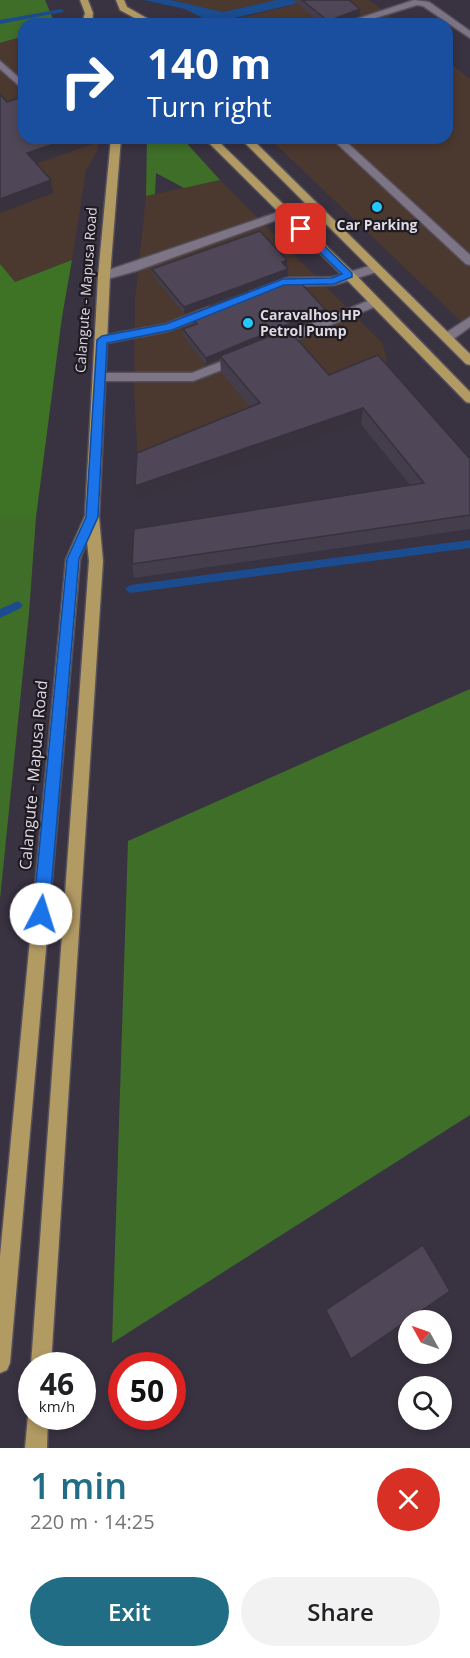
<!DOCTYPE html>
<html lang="en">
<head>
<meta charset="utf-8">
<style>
  body { margin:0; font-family:"Open Sans",sans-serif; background:#f2f2f2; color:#202124; height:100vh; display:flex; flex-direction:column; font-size:22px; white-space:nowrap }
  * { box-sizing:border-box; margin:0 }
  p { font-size:20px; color:#757577 }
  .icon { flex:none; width:33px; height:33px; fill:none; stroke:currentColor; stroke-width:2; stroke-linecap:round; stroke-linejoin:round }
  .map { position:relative; height:1448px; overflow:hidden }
  .panel { display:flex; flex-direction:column; background:#fff; flex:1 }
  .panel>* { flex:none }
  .hud { position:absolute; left:18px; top:18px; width:435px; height:126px; border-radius:18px; box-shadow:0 3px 9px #0003; background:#1a4fa0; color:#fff; overflow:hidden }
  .needle { width:39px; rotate:310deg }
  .buttons { position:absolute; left:398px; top:1310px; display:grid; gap:12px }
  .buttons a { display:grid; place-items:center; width:54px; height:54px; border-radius:50%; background:#fff; box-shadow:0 3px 9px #0003; font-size:30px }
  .speed { position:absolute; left:18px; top:1352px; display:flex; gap:12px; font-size:30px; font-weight:700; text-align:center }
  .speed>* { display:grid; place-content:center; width:78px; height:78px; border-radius:50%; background:#fff; box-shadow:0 3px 9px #0003; line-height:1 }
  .speed small { font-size:15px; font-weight:400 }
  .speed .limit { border:9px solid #d22; background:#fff; color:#111 }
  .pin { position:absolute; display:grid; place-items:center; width:51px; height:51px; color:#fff; margin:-26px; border-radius:12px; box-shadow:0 3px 9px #0006 }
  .me { position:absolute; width:66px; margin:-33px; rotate:5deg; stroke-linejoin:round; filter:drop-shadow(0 0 4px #0008) }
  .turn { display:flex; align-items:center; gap:21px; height:126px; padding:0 30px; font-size:27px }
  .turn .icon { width:78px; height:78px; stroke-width:2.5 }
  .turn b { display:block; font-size:42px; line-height:51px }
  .round { display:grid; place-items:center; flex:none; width:63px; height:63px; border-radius:32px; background:#f2f2f2 }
  .head { display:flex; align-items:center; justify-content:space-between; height:102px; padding:0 30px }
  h1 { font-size:36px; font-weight:600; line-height:45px; color:#216d86 }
  .button { display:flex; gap:12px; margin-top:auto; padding:12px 30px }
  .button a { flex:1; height:69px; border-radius:36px; background:#216d86; color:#fff; font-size:24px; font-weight:600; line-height:69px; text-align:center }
  .button a+a { background:#f2f2f2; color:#202124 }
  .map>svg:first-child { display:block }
  .commercial { fill:#4b3930 }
  .green { fill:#3f6e29 }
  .forest { fill:#3e7325 }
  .water { fill:#1b4c8f }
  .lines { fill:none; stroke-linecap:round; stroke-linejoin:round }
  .stream { fill:#1b4c8f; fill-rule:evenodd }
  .minor-casing { stroke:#554f5c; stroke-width:3 }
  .major-casing { stroke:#554f5c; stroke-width:3 }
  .minor { fill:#7d7586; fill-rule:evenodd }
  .major { fill:#b29a63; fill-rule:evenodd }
  .wall { fill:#443d4b }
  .shaded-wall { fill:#37323d }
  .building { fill:#4f4757; stroke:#37323d; stroke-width:1.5 }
  .route { fill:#1a73e8; stroke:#114b97; stroke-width:1.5 }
  .poi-dot { fill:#23c9fe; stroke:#1f1b22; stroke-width:2 }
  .labels { text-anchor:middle; stroke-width:4.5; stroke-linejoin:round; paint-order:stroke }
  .far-poi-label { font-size:14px; font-weight:bold; fill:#dfdae4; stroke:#1f1b22 }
  .far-street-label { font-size:14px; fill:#dfdae4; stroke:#1f1b22 }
  .street-label { font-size:16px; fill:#dfdae4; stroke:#1f1b22 }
</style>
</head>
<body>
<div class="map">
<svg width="470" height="1448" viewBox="0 0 470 1448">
  <rect width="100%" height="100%" fill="#393241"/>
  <!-- commercial -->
  <g class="commercial">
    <polygon points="171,0 276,0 223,12"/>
    <polygon points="312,0 369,0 400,24 217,24"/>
    <polygon points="24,36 24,138 99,138 98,149 86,171 72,260 15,282 0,264 0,43"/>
    <polygon points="447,61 470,79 470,330 269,138 447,138"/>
    <polygon points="220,180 383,344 387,364 138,468 134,387 135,301 146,196"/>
  </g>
  <!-- green -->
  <g class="green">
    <polygon points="0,0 45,0 53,19 45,24 24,24 24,36 0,43"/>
    <polygon points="147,138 182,138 220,180 184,188 156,173 155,194 146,196"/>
    <polygon points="0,517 36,517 29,613 0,899"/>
    <polygon points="470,689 470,1115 112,1343 128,841"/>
  </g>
  <!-- forest -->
  <polygon class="forest" points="72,260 62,317 36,517 0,517 0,264 15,282"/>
  <!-- water -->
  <polygon class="water" points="144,0 171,0 223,12 276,0 312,0 217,22 207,20 185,9"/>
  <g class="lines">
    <!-- stream -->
    <g class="stream">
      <polygon points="61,9 64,11 63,12 0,24 0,20"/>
      <polygon points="470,540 470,548 130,593 125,589 130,585"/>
      <polygon points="18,601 23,605 21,608 0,618 0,609"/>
    </g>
    <!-- minor casing -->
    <g class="minor-casing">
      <g id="minor">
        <polygon points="414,0 429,2 470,31 470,38 423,6 417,5 356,24 342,24"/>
        <polygon points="0,61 24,82 24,90 0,69"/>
        <polygon points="331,138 342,138 470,255 470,265 466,264"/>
        <polygon points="311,201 315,202 315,206 136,271 104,280 98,276 100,273"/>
        <polygon points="376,264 382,268 380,271 334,285 284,286 256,296 250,292 283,278 333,277"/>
        <polygon points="375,298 381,302 379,305 280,346 276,347 270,343 272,340"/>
        <polygon points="209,307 215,311 213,314 168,331 102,344 96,340 102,336 166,324"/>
        <polygon points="470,317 470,327 452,340 444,340 444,334"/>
        <polygon points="238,355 242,356 242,362 193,381 100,381 94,377 100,373 192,373"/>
      </g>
    </g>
    <!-- major casing -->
    <g class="major-casing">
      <g id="major">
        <polygon points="80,0 88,0 93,13 92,24 82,24 85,13"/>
        <polygon points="116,0 124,0 127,7 157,24 118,24 123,21 140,21 120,10"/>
        <polygon points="111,138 121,138 110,276 99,517 103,561 51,1365 31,1365 89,561 87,541 80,559 10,1363 7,1370 0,1373 0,1256 66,559 85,516 98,276"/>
        <polygon points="204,138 215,138 353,272 470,392 470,403 466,402 345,278"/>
        <polygon points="240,138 251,138 470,354 470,365 466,364"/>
        <polygon points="32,1408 32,1416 48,1416 47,1448 25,1448 28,1416"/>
      </g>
    </g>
    <!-- minor -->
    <use href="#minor" class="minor"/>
    <!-- major -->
    <use href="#major" class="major"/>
  </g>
  <!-- wall -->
  <g class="wall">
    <polygon points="293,0 349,0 360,9 360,16 339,24 322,24"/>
    <polygon points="287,267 288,276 184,314 153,276 152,269"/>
    <polygon points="325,316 289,331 329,375 470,459 470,529 134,578 132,564 410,485 361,424 137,501 250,407 221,372 220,359 206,365 183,336 183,329 193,325 192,317"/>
    <polygon points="423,1245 351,1359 350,1358 325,1310"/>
  </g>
  <!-- shaded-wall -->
  <g class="shaded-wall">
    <polygon points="360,9 360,16 339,24 328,24 328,21"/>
    <polygon points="71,138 95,138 96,143 29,166 27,153"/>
    <polygon points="51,180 53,193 0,213 0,199"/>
    <polygon points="287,260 287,267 282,262"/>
    <polygon points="288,269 288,276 184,314 184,307"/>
    <polygon points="325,309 325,316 222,358 220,356 220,359 206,365 206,358"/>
    <polygon points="363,408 361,424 137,501 135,486"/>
  </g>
  <!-- building -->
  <g class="building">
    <polygon points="302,0 349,0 360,9 328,21"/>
    <polygon points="0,94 7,102 24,96 24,138 71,138 27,153 51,180 0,199"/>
    <polygon points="260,231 287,260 282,262 288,269 184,307 152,269"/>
    <polygon points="285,281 299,281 325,309 206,358 183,329 197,324 192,317"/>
    <polygon points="288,329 329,375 378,355 470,459 470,515 132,564 134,529 424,483 363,408 135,486 137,453 260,403 220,356"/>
    <polygon points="423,1245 450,1291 351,1359 326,1310"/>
  </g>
  <!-- route -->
  <polygon class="route" points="298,227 305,227 352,273 352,277 334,284 284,285 172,330 107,343 98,517 79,559 49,914 46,919 41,921 36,919 33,914 67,559 86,517 97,340 102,336 166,324 283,279 332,278 342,274 298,231"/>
  <!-- markers -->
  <g class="poi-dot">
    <circle cx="377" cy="207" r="6"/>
    <circle cx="248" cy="323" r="6"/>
  </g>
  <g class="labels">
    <!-- far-poi labels -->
    <g class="far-poi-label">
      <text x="377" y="230">Car Parking</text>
      <text x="260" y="320" text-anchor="start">Caravalhos HP<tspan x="260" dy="16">Petrol Pump</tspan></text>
    </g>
    <!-- far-street labels -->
    <g class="far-street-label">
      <text transform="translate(86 290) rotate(-86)" y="5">Calangute - Mapusa Road</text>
    </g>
    <!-- street labels -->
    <g class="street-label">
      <text transform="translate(33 775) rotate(-85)" y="6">Calangute - Mapusa Road</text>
    </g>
  </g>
</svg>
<div class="buttons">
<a><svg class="needle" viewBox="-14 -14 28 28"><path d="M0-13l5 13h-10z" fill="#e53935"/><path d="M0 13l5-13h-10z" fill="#757577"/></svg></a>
<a><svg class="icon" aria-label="search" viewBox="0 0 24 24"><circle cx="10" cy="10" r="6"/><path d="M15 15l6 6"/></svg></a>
</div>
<div class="speed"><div>46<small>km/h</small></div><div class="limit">50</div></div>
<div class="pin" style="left:301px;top:229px;background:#d93025"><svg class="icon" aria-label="arrive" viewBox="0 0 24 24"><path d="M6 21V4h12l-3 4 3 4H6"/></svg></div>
<svg class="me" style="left:41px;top:914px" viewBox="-20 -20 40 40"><circle r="19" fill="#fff"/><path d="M0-13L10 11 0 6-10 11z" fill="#1a73e8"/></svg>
<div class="hud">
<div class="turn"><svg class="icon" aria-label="right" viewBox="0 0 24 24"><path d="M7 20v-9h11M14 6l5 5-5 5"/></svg><div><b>140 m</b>Turn right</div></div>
</div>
</div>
<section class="panel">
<div class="head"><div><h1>1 min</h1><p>220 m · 14:25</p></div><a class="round" style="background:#d93025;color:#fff"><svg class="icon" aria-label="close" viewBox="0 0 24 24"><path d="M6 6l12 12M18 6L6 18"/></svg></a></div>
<div class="button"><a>Exit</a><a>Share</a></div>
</section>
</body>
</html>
